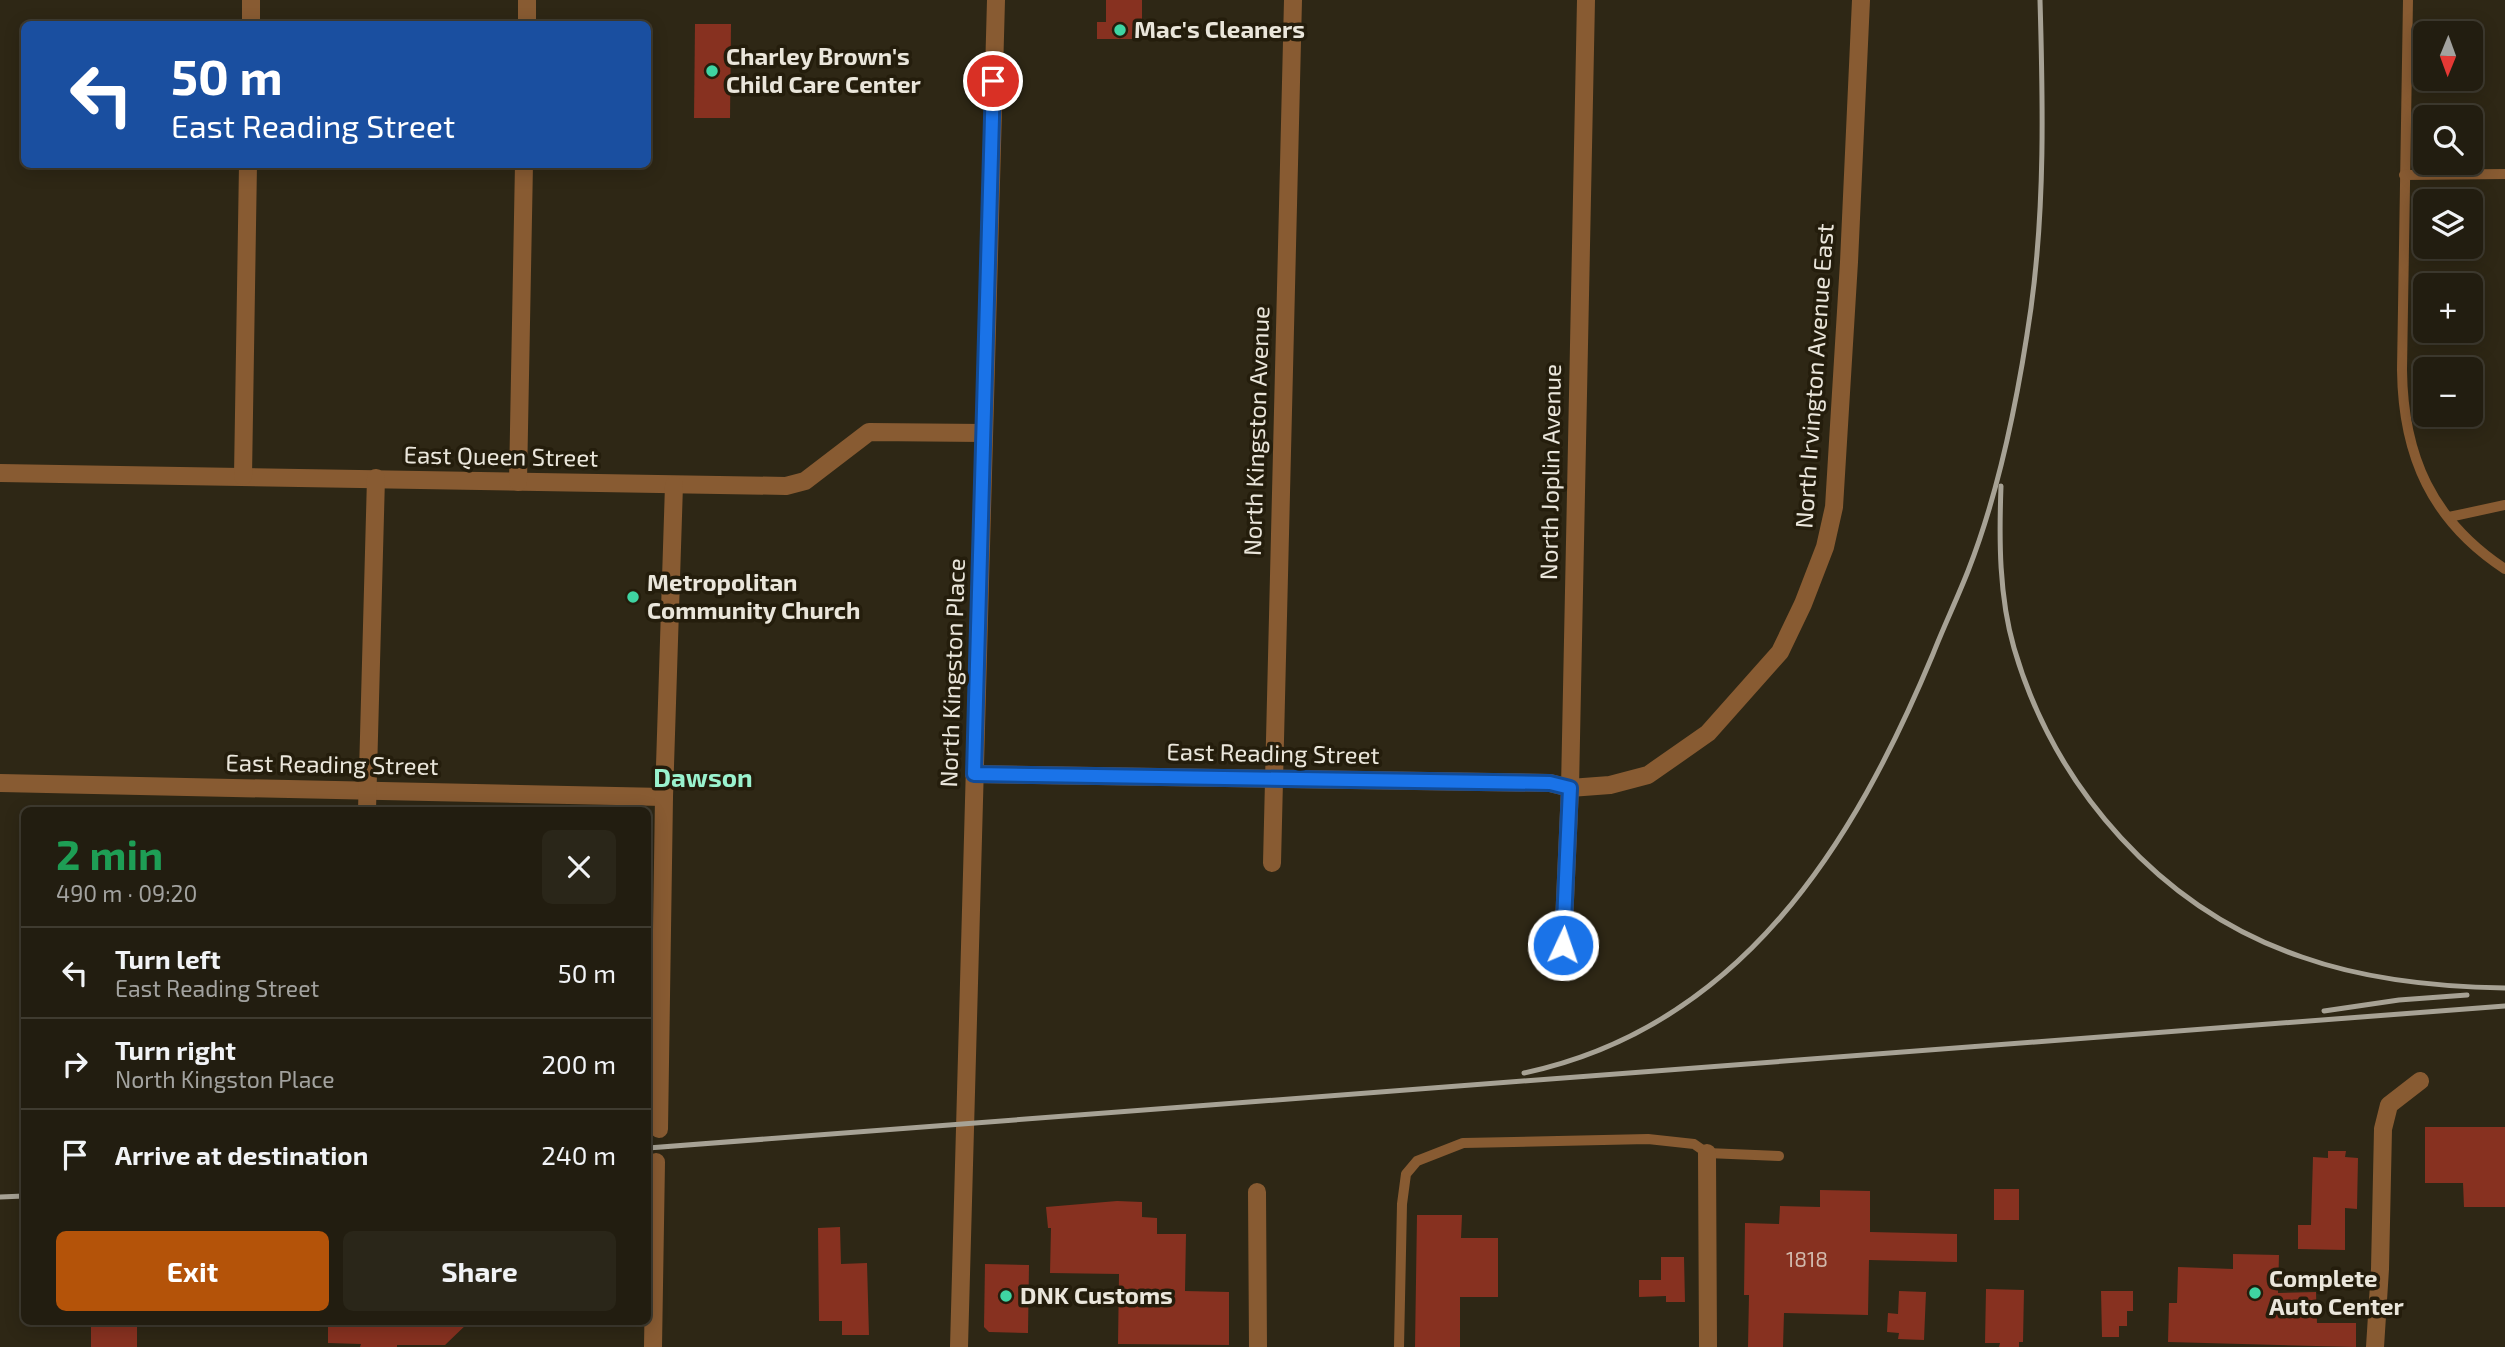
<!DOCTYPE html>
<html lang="en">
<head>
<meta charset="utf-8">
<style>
  body { margin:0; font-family:"Exo 2",sans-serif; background:#2a2619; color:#f1f3f6; height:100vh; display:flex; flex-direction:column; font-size:26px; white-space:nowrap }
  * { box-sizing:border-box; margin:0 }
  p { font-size:23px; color:#a2a29f }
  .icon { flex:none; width:38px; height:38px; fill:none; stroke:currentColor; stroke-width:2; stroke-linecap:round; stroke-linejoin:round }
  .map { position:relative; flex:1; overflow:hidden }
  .details { position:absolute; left:21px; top:807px; width:630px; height:518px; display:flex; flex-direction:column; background:#221d10; border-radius:10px; box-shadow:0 4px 18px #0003,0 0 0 2px #3f3b30 }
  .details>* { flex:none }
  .guide { position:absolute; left:21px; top:21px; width:630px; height:147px; border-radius:10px; box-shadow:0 4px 18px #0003,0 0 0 2px #3f3b30; background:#1a4fa0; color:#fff; overflow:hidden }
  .needle { width:46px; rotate:181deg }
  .tools { position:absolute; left:2413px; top:21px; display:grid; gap:14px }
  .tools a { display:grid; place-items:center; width:70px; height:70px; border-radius:10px; background:#221d10; box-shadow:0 4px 18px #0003,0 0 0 2px #3f3b30; font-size:35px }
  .pin { position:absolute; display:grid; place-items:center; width:60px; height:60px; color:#fff; margin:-30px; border:4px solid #fff; border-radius:50%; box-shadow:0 2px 7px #0007 }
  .me { position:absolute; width:77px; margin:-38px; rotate:3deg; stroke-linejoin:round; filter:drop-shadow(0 0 5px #0008) }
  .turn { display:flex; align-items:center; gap:24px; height:147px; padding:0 35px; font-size:32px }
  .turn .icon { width:91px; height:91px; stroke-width:2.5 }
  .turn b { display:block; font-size:49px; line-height:60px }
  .round { display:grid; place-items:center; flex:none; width:74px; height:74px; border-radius:10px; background:#2a2619 }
  .headline { display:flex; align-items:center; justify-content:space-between; height:119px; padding:0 35px }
  h1 { font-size:42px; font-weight:700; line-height:52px; color:#1e9e55 }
  .action { display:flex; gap:14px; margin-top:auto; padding:14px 35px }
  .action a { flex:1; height:80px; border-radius:10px; background:#b45309; color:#fff; font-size:28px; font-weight:700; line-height:80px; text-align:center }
  .action a+a { background:#2a2619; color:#f1f3f6 }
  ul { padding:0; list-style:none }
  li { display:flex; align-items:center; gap:21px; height:91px; padding:0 35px; border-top:2px solid #3f3b30 }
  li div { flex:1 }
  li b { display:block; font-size:26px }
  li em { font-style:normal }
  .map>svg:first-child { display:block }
  .building { fill:#873120 }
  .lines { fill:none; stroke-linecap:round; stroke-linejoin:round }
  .service { stroke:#885b32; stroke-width:10 }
  .minor { stroke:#885b32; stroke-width:18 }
  .rail { stroke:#a7a295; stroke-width:5 }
  .route-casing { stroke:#114b97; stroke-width:18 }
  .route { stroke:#1a73e8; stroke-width:12 }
  .poi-dot { fill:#3fd4a2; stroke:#241d0c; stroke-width:2.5 }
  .labels { text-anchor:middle; stroke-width:7; stroke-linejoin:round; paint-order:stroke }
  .number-label { font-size:21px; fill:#d1b9ac }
  .poi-label { font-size:24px; font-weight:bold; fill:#eae6db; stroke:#241d0c; text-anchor:start }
  .street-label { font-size:24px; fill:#eae6db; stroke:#241d0c }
  .neighbourhood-label { font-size:26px; font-weight:bold; fill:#9af2ce; stroke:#241d0c }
</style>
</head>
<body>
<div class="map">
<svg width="2505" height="1347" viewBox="0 0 2505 1347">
  <rect width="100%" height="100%" fill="#2e2715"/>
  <!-- building -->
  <g class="building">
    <polygon points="1106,0 1142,0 1142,39 1097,39 1097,22 1106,22"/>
    <polygon points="695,24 731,24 730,118 694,118"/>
    <polygon points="2425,1127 2505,1127 2505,1207 2464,1207 2463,1183 2425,1183"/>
    <polygon points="2328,1151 2346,1151 2345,1157 2358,1158 2357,1209 2345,1208 2345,1250 2298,1249 2298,1225 2311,1225 2313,1157 2328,1158"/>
    <rect x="1994" y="1189" width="25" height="31"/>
    <polygon points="1820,1190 1870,1191 1870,1232 1957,1234 1957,1262 1869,1260 1868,1315 1784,1313 1783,1347 1748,1347 1749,1295 1744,1295 1745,1223 1779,1224 1780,1206 1820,1207"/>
    <polygon points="1117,1201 1142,1202 1142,1217 1157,1218 1157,1234 1186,1234 1185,1291 1229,1292 1229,1345 1118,1344 1119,1274 1050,1273 1051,1228 1048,1228 1046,1207"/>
    <polygon points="1417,1215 1462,1215 1461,1238 1498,1238 1498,1297 1460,1297 1460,1347 1415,1347"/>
    <polygon points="840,1227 841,1264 867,1263 869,1335 842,1335 842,1321 819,1321 818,1228"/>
    <polygon points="2233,1254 2279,1255 2278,1293 2316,1292 2317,1323 2356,1323 2356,1347 2168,1342 2169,1303 2177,1303 2178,1267 2233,1269"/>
    <polygon points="1661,1257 1684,1257 1685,1302 1666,1302 1666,1296 1639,1297 1639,1280 1661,1280"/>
    <polygon points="985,1264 1029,1265 1028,1333 989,1332 984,1327"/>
    <polygon points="1986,1289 2024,1290 2023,1342 2019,1342 2019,1347 1999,1347 2000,1343 1985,1343"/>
    <polygon points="1899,1291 1926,1292 1924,1340 1898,1339 1899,1333 1887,1332 1888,1313 1898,1314"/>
    <polygon points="2101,1291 2133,1291 2133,1311 2127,1311 2127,1326 2119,1326 2119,1337 2102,1337"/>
    <rect x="91" y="1321" width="46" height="26"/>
    <polygon points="328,1321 470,1321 445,1345 397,1345 397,1347 360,1347 361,1344 328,1343"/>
  </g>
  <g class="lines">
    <!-- service -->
    <g class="service">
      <path d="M2408,0L2402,370C2403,456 2432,521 2505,569"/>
      <polyline points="2404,175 2505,174"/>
      <polyline points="2449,517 2505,505"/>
      <polyline points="1399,1347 1402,1204 1406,1174 1417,1161 1463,1143 1648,1139 1694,1144 1707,1153 1779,1156"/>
    </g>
    <!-- minor -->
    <g class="minor">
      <polyline points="251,24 251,0"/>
      <polyline points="527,24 527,0"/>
      <polyline points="0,473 786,486 805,481 869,432 984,433"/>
      <polyline points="243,476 248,164"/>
      <polyline points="518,482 524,164"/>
      <polyline points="974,774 1550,783 1570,788 1610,785 1648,775 1708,733 1780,652 1803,604 1825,547 1834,507 1849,262 1861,0"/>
      <polyline points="0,783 664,797"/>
      <polyline points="367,810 376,478"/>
      <polyline points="1272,863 1293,0"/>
      <polyline points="1563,945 1570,788 1586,0"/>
      <polyline points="659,1129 664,797 674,485"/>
      <polyline points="1707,1153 1708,1347"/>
      <polyline points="1257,1192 1258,1347"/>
      <polyline points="653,1347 656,1162"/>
      <polyline points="959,1347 996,0"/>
      <polyline points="2375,1347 2380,1269 2383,1129 2389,1105 2420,1081"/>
    </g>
    <!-- rail -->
    <g class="rail">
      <path d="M2001,486C1999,540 1999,596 2014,648C2055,789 2162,910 2302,957C2367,980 2437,987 2505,988"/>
      <polyline points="2324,1011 2399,1000 2467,995"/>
      <path d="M1524,1073C1741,1027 1854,844 1933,654C1944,626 1957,599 1968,571C1999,492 2019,392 2031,308C2045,206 2043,103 2040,0"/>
      <polyline points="648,1148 2505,1006"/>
      <polyline points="0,1197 24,1196"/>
    </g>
  </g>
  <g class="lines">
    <!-- route casing -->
    <g class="route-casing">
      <polyline id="route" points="993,81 974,774 1550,783 1570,788 1563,945"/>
    </g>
    <!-- route -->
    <use href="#route" class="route"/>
  </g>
  <!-- markers -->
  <g class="poi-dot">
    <circle cx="1120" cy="30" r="7"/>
    <circle cx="712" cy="71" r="7"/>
    <circle cx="633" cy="597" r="7"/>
    <circle cx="2255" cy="1293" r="7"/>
    <circle cx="1006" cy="1296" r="7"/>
  </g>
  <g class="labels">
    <!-- number labels -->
    <g class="number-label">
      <text x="1807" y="1267">1818</text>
    </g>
    <!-- poi labels -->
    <g class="poi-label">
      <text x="1134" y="38">Mac's Cleaners</text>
      <text x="726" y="65">Charley Brown's<tspan x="726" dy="28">Child Care Center</tspan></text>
      <text x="647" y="591">Metropolitan<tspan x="647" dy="28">Community Church</tspan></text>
      <text x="2269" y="1287">Complete<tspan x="2269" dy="28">Auto Center</tspan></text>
      <text x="1020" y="1304">DNK Customs</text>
    </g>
    <!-- street labels -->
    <g class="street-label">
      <text transform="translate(1815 376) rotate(-86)" y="8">North Irvington Avenue East</text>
      <text transform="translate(1257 431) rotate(-88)" y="8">North Kingston Avenue</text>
      <text transform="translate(501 457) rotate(1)" y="8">East Queen Street</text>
      <text transform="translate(1551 472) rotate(-89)" y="8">North Joplin Avenue</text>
      <text transform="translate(953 673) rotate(-88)" y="8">North Kingston Place</text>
      <text transform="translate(1273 754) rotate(1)" y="8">East Reading Street</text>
      <text transform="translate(332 765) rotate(1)" y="8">East Reading Street</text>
    </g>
    <!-- neighbourhood labels -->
    <g class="neighbourhood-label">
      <text x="703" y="787">Dawson</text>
    </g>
  </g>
</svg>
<div class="tools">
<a><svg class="needle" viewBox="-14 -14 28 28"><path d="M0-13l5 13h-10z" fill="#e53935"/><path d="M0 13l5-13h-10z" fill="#a2a29f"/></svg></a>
<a><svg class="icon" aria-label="search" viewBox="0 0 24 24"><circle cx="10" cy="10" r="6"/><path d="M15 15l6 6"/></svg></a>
<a><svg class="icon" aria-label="layers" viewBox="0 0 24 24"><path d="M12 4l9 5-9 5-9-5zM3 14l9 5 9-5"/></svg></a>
<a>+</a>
<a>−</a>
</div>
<div class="pin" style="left:993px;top:81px;background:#d93025"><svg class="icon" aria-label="arrive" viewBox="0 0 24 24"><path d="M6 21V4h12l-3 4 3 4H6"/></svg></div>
<svg class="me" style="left:1563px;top:945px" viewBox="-20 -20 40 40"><circle r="17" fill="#1a73e8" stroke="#fff" stroke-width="3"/><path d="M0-11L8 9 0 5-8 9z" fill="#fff"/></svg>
<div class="guide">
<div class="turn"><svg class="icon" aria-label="left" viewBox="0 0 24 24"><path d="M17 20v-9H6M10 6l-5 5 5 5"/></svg><div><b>50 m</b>East Reading Street</div></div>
</div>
<section class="details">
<div class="headline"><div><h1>2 min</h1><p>490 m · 09:20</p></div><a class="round"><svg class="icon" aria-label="close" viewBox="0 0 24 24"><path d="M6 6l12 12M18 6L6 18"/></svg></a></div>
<ul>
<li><svg class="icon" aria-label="left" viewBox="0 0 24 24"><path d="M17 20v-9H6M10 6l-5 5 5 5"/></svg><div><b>Turn left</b><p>East Reading Street</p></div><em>50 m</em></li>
<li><svg class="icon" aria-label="right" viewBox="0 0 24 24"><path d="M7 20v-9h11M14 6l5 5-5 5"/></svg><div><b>Turn right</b><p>North Kingston Place</p></div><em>200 m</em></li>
<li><svg class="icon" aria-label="arrive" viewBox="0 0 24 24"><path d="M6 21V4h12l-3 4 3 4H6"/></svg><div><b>Arrive at destination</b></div><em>240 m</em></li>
</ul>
<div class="action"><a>Exit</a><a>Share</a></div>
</section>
</div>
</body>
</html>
